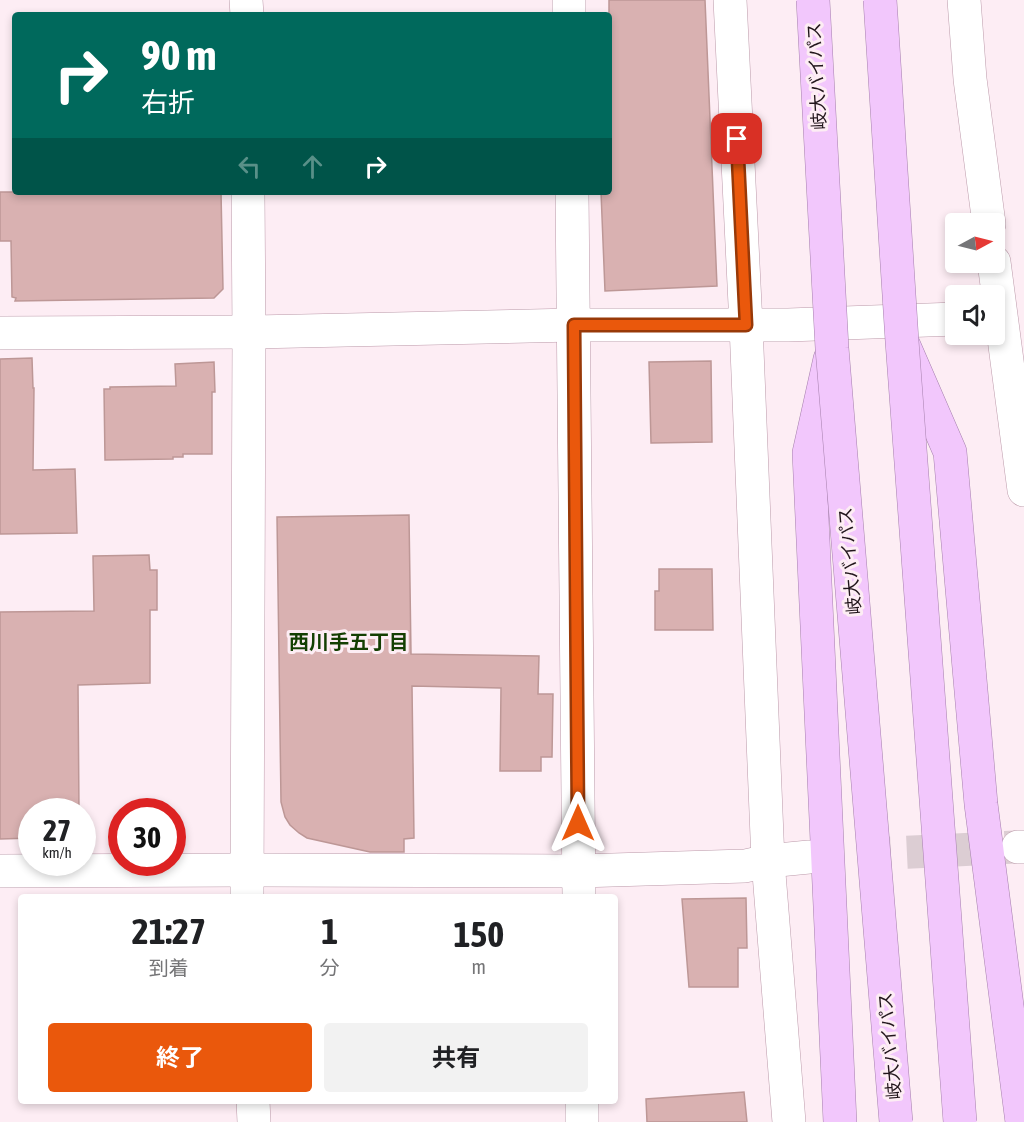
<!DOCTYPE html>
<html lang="ja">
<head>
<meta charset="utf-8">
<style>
  body { margin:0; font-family:"Asap Condensed","Noto Sans JP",sans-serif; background:#f2f2f2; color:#202124; height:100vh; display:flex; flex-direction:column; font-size:22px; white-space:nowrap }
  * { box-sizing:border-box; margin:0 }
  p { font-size:20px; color:#757577 }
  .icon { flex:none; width:33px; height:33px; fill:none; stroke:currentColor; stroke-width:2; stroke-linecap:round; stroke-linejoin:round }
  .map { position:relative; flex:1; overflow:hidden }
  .side { position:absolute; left:18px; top:894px; width:600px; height:210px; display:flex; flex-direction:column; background:#fff; border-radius:6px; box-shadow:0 3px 9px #0003 }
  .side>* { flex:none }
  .guide { position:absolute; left:12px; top:12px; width:600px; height:183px; border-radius:6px; box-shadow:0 3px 9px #0003; background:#00695c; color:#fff; overflow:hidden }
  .needle { width:39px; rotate:83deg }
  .controls { position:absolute; left:945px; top:213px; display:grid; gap:12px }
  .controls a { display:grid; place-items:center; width:60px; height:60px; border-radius:6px; background:#fff; box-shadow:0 3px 9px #0003; font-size:30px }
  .speed { position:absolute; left:18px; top:798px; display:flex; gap:12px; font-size:30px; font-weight:700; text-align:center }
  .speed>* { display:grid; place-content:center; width:78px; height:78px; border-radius:50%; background:#fff; box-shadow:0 3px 9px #0003; line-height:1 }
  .speed small { font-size:15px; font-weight:400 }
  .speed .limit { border:9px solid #d22; background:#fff; color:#111 }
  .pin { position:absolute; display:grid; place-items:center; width:51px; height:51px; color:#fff; margin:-26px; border-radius:12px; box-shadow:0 3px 9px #0006 }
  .me { position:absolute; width:66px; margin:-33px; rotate:0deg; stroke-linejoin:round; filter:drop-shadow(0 0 4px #0008) }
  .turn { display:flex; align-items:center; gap:21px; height:126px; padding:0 30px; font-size:27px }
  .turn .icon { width:78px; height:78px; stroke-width:2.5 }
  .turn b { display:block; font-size:42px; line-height:51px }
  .lanes { display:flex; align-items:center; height:57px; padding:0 30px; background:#0003; justify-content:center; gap:30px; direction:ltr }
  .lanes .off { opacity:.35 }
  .eta { display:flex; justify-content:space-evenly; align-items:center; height:102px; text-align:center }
  .eta b { font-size:36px; font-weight:700; line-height:42px }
  .button { display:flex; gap:12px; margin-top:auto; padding:12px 30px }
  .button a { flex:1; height:69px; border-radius:6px; background:#ea580c; color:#fff; font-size:24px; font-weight:700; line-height:69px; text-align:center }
  .button a+a { background:#f2f2f2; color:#202124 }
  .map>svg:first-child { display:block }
  .building { fill:#d9b1b1; stroke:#bd9796; stroke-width:1.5 }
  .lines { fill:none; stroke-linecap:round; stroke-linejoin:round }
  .minor-tunnel { stroke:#dccdd3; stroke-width:33; stroke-dasharray:33 16; stroke-linecap:butt }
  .minor-casing { stroke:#bc9aaa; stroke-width:34 }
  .trunk-casing { stroke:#a680ad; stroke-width:34 }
  .minor { stroke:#fff; stroke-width:33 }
  .trunk { stroke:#f2c7fc; stroke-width:33 }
  .trunk-bridge-casing { stroke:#a680ad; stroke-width:34; stroke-linecap:butt }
  .trunk-bridge { stroke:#f2c7fc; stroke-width:33 }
  .route-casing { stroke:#983908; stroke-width:15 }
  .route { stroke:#ea580c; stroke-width:10 }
  .labels { text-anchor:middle; stroke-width:6; stroke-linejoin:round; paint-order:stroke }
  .street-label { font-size:18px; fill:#21151b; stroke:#fdedf4 }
  .neighbourhood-label { font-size:20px; font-weight:bold; fill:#133f02; stroke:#fdedf4 }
</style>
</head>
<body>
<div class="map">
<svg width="1024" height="1122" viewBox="0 0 1024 1122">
  <rect width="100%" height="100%" fill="#fdedf4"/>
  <!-- building -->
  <g class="building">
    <polygon points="609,0 705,0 717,286 605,291 601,192 609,192"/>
    <polygon points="0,192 221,192 223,289 214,298 15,301 16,298 12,297 11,241 0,241"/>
    <polygon points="32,358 33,388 34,388 33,470 75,469 77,533 0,534 0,359"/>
    <polygon points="711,361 712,442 651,443 649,362"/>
    <polygon points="214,362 215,392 212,392 212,454 183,454 183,457 173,457 173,459 105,460 104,389 110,389 110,387 176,386 175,364"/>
    <polygon points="409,515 411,654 539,656 538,694 553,694 552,757 541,757 541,771 500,771 501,688 412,686 414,838 404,839 404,852 370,852 307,838 299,833 290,825 285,817 281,802 277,517"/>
    <polygon points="149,555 150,570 157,570 157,610 150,610 150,683 78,685 79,812 32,812 32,838 0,839 0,612 94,611 93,556"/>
    <polygon points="659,569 712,569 713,630 655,630 655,591 659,591"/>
    <polygon points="746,898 747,948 738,948 738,987 689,987 682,899"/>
    <polygon points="744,1092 747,1122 647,1122 646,1099"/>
  </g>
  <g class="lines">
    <!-- minor-tunnel -->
    <polyline class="minor-tunnel" points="809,857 1016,847"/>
    <!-- minor casing -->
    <g class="minor-casing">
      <g id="minor">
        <polyline points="246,0 247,15"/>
        <polyline points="569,0 569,15"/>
        <polyline points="730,0 746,325 768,861 789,1122"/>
        <polyline points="964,0 970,79 989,224"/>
        <polyline points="572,192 579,897"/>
        <polyline points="994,262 1024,490"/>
        <polyline points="0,333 249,332 574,325 788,325 956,319"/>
        <polyline points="1018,847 1024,847"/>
        <polyline points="0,871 246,870 579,871 745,866 768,861 809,857"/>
        <polyline points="247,897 249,332 248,192"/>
        <polyline points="253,1101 254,1122"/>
        <polyline points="582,1101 582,1122"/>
      </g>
    </g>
    <!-- trunk casing -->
    <g class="trunk-casing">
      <g id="trunk">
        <polyline points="904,346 950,452 981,804 1022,1122"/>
        <polyline points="830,359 809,453 840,1122"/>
      </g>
    </g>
    <!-- minor -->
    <use href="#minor" class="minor"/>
    <!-- trunk -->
    <use href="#trunk" class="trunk"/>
    <!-- trunk-bridge casing -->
    <g class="trunk-bridge-casing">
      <g id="trunk-bridge">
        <polyline points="813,0 832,348 896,1122"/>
        <polyline points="880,0 902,341 960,1122"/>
      </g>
    </g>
    <!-- trunk-bridge -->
    <use href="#trunk-bridge" class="trunk-bridge"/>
  </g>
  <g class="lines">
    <!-- route casing -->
    <g class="route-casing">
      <polyline id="route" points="578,823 574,325 746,325 737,139"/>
    </g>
    <!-- route -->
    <use href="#route" class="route"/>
  </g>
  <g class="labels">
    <!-- street labels -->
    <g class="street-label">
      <text transform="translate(817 76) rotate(-93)" y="6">岐大バイパス</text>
      <text transform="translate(850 561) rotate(-95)" y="6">岐大バイパス</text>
      <text transform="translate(890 1046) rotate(-95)" y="6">岐大バイパス</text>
    </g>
    <!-- neighbourhood labels -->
    <g class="neighbourhood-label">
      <text x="349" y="649">西川手五丁目</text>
    </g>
  </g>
</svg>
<div class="controls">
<a><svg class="needle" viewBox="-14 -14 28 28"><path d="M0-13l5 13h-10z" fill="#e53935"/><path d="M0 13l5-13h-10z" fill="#757577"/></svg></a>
<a><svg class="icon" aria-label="sound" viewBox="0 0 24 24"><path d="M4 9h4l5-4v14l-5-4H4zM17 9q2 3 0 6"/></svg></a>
</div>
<div class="speed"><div>27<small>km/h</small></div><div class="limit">30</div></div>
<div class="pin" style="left:737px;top:139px;background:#d93025"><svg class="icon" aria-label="arrive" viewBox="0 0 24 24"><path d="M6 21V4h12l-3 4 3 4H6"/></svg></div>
<svg class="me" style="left:578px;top:823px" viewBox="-20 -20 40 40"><path d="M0-17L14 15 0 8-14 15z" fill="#ea580c" stroke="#fff" stroke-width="4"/></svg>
<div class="guide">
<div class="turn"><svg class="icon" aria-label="right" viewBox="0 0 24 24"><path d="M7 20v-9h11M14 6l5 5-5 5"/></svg><div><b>90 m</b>右折</div></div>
<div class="lanes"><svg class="icon off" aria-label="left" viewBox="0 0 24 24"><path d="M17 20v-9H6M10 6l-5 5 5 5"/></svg><svg class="icon off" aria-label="ahead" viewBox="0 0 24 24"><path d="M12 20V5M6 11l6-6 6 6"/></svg><svg class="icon" aria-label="right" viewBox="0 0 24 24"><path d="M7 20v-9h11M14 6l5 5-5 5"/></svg></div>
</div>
<section class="side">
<div class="eta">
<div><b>21:27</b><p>到着</p></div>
<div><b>1</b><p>分</p></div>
<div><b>150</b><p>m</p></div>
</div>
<div class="button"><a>終了</a><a>共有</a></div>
</section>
</div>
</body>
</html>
